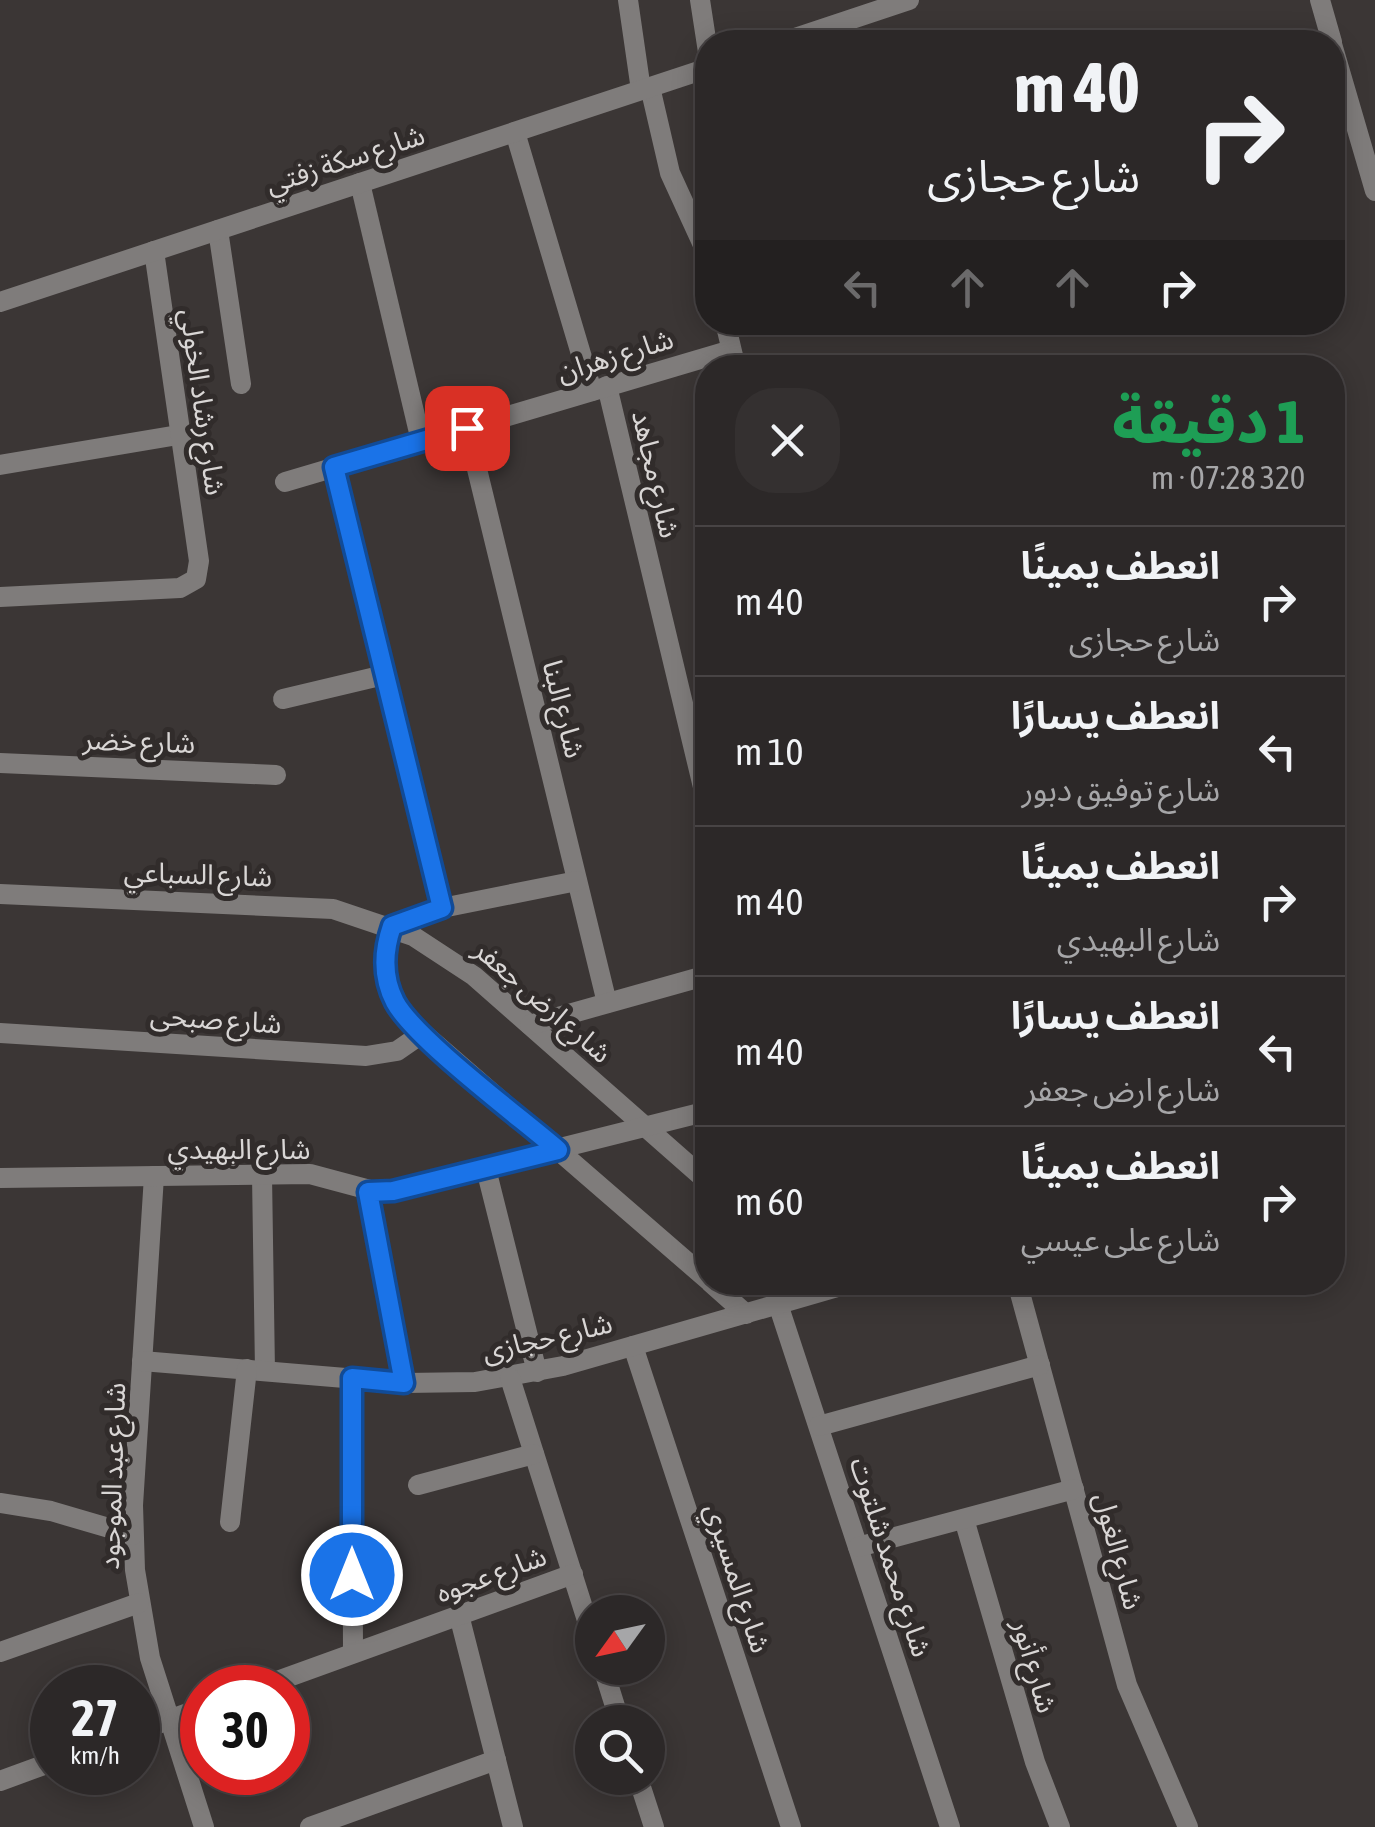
<!DOCTYPE html>
<html lang="ar">
<head>
<meta charset="utf-8">
<style>
  body { margin:0; font-family:"Asap Condensed","Noto Sans Arabic",sans-serif; background:#343030; color:#f1f3f6; direction:rtl; height:100vh; display:flex; flex-direction:column; font-size:38px; white-space:nowrap }
  * { box-sizing:border-box; margin:0 }
  p { font-size:32px; color:#a6a6a8 }
  .icon { flex:none; width:55px; height:55px; fill:none; stroke:currentColor; stroke-width:2; stroke-linecap:round; stroke-linejoin:round }
  .map { position:relative; flex:1; overflow:hidden; direction:ltr }
  .drawer { position:absolute; left:695px; top:355px; width:650px; height:940px; display:flex; flex-direction:column; background:#2c2828; border-radius:40px; box-shadow:0 5px 25px #0003,0 0 0 2px #484445; direction:rtl }
  .drawer>* { flex:none }
  .banner { position:absolute; left:695px; top:30px; width:650px; height:305px; border-radius:40px; box-shadow:0 5px 25px #0003,0 0 0 2px #484445; direction:rtl; background:#2c2828; color:#f1f3f6; overflow:hidden }
  .needle { width:65px; rotate:237deg }
  .buttons { position:absolute; left:575px; top:1595px; display:grid; gap:20px }
  .buttons a { display:grid; place-items:center; width:90px; height:90px; border-radius:50%; background:#2c2828; box-shadow:0 5px 25px #0003,0 0 0 2px #484445; font-size:50px }
  .speed { position:absolute; left:30px; top:1665px; display:flex; gap:20px; font-size:50px; font-weight:700; text-align:center }
  .speed>* { display:grid; place-content:center; width:130px; height:130px; border-radius:50%; background:#2c2828; box-shadow:0 5px 25px #0003,0 0 0 2px #484445; line-height:1 }
  .speed small { font-size:25px; font-weight:400 }
  .speed .limit { border:15px solid #d22; background:#fff; color:#111 }
  .pin { position:absolute; display:grid; place-items:center; width:85px; height:85px; color:#fff; margin:-42px; border-radius:20px; box-shadow:0 5px 15px #0006 }
  .me { position:absolute; width:110px; margin:-55px; rotate:0deg; stroke-linejoin:round; filter:drop-shadow(0 0 8px #0008) }
  .turn { display:flex; align-items:center; gap:35px; height:210px; padding:0 40px; font-size:45px }
  .turn .icon { width:130px; height:130px; stroke-width:2.5 }
  .turn b { display:block; font-size:70px; line-height:85px }
  .lanes { display:flex; align-items:center; height:95px; padding:0 40px; background:#0003; justify-content:center; gap:50px; direction:ltr }
  .lanes .off { opacity:.35 }
  .round { display:grid; place-items:center; flex:none; width:105px; height:105px; border-radius:40px; background:#343030 }
  .headline { display:flex; align-items:center; justify-content:space-between; height:170px; padding:0 40px }
  h1 { font-size:60px; font-weight:800; line-height:75px; color:#1e9e55 }
  ul { padding:0; list-style:none }
  li { display:flex; align-items:center; gap:30px; height:150px; padding:0 40px; border-top:2px solid #484445 }
  li div { flex:1 }
  li b { display:block; font-size:38px }
  li em { font-style:normal }
  .map>svg:first-child { display:block }
  .lines { fill:none; stroke-linecap:round; stroke-linejoin:round }
  .minor { stroke:#7f7c7b; stroke-width:20 }
  .tertiary { stroke:#7f7c7b; stroke-width:20 }
  .route-casing { stroke:#114b97; stroke-width:25 }
  .route { stroke:#1a73e8; stroke-width:18 }
  .labels { text-anchor:middle; stroke-width:10; stroke-linejoin:round; paint-order:stroke }
  .street-label { font-size:28px; fill:#d9d6d5; stroke:#312c2b }
</style>
</head>
<body>
<div class="map">
<svg width="1375" height="1827" viewBox="0 0 1375 1827">
  <rect width="100%" height="100%" fill="#3b3635"/>
  <g class="lines">
    <!-- minor -->
    <g class="minor">
      <polyline points="628,0 641,90"/>
      <polyline points="700,0 708,52"/>
      <polyline points="1320,0 1332,42"/>
      <polyline points="1332,44 1375,191"/>
      <polyline points="650,87 670,173 708,256"/>
      <polyline points="515,132 592,391"/>
      <polyline points="360,183 421,441"/>
      <polyline points="218,230 241,384"/>
      <polyline points="725,322 736,368"/>
      <polyline points="607,386 708,808"/>
      <polyline points="467,428 607,1003"/>
      <polyline points="0,465 178,435"/>
      <polyline points="334,467 442,908"/>
      <polyline points="285,482 731,350"/>
      <polyline points="0,597 180,588 196,579 199,561 154,251"/>
      <polyline points="283,699 384,675"/>
      <polyline points="0,763 276,775"/>
      <polyline points="0,894 333,909 413,936 474,976 708,1182"/>
      <path d="M392,926C380,962 386,990 408,1020L708,1280"/>
      <polyline points="392,926 442,908 577,881"/>
      <polyline points="530,1025 708,975"/>
      <polyline points="0,1033 366,1056 397,1051 423,1033"/>
      <polyline points="486,1169 537,1372"/>
      <polyline points="262,1175 265,1371"/>
      <polyline points="154,1176 133,1505 135,1570 150,1658 204,1827"/>
      <polyline points="0,1178 310,1174 381,1193 708,1111"/>
      <polyline points="368,1192 405,1383"/>
      <polyline points="710,1282 746,1314"/>
      <polyline points="1017,1282 1127,1685 1188,1827"/>
      <polyline points="778,1304 950,1827"/>
      <polyline points="633,1346 791,1827"/>
      <polyline points="142,1361 405,1383 475,1382 563,1366 855,1282"/>
      <polyline points="510,1378 592,1636"/>
      <polyline points="352,1379 353,1653"/>
      <polyline points="819,1426 1040,1365"/>
      <polyline points="418,1485 534,1454"/>
      <polyline points="0,1503 51,1511 133,1535"/>
      <polyline points="964,1519 1035,1762 1060,1827"/>
      <polyline points="230,1522 247,1369"/>
      <polyline points="858,1547 1074,1489"/>
      <polyline points="459,1615 513,1827"/>
      <polyline points="0,1652 139,1603"/>
      <polyline points="603,1668 620,1722"/>
      <polyline points="258,1688 573,1574"/>
      <polyline points="138,1731 202,1708"/>
      <polyline points="638,1778 654,1827"/>
      <polyline points="0,1781 52,1762"/>
      <polyline points="310,1827 496,1760"/>
    </g>
    <!-- tertiary -->
    <g class="tertiary">
      <polyline points="783,42 909,0"/>
      <polyline points="0,302 708,68"/>
    </g>
  </g>
  <g class="lines">
    <!-- route casing -->
    <g class="route-casing">
      <path id="route" d="M352,1575V1378L404,1383L368,1192L393,1191L558,1150C521,1118 415,1039 395,1002C382,977 383,952 392,926L442,908L334,467L467,428"/>
    </g>
    <!-- route -->
    <use href="#route" class="route"/>
  </g>
  <g class="labels">
    <!-- street labels -->
    <g class="street-label">
      <text transform="translate(345 159) rotate(-18)" y="10">شارع سكة زفتي</text>
      <text transform="translate(615 355) rotate(-17)" y="10">شارع زهران</text>
      <text transform="translate(203 402) rotate(82)" y="10">شارع رشاد الخولي</text>
      <text transform="translate(656 474) rotate(77)" y="10">شارع مجاهد</text>
      <text transform="translate(564 709) rotate(76)" y="10">شارع البنا</text>
      <text transform="translate(139 741) rotate(2)" y="10">شارع خضر</text>
      <text transform="translate(198 874) rotate(2)" y="10">شارع السباعي</text>
      <text transform="translate(543 1001) rotate(41)" y="10">شارع ارض جعفر</text>
      <text transform="translate(216 1019) rotate(4)" y="10">شارع صبحى</text>
      <text x="239" y="1159">شارع البهيدي</text>
      <text transform="translate(547 1337) rotate(-13)" y="10">شارع حجازى</text>
      <text transform="translate(112 1476) rotate(-88)" y="10">شارع عبد الموجود</text>
      <text transform="translate(1119 1551) rotate(75)" y="10">شارع الغول</text>
      <text transform="translate(891 1557) rotate(72)" y="10">شارع محمد شلتوت</text>
      <text transform="translate(491 1574) rotate(-20)" y="10">شارع عجوه</text>
      <text transform="translate(738 1578) rotate(72)" y="10">شارع المسيري</text>
      <text transform="translate(1035 1666) rotate(74)" y="10">شارع أنور</text>
    </g>
  </g>
</svg>
<div class="buttons">
<a><svg class="needle" viewBox="-14 -14 28 28"><path d="M0-13l5 13h-10z" fill="#e53935"/><path d="M0 13l5-13h-10z" fill="#a6a6a8"/></svg></a>
<a><svg class="icon" aria-label="search" viewBox="0 0 24 24"><circle cx="10" cy="10" r="6"/><path d="M15 15l6 6"/></svg></a>
</div>
<div class="speed"><div>27<small>km/h</small></div><div class="limit">30</div></div>
<div class="pin" style="left:467px;top:428px;background:#d93025"><svg class="icon" aria-label="arrive" viewBox="0 0 24 24"><path d="M6 21V4h12l-3 4 3 4H6"/></svg></div>
<svg class="me" style="left:352px;top:1575px" viewBox="-20 -20 40 40"><circle r="17" fill="#1a73e8" stroke="#fff" stroke-width="3"/><path d="M0-11L8 9 0 5-8 9z" fill="#fff"/></svg>
<div class="banner">
<div class="turn"><svg class="icon" aria-label="right" viewBox="0 0 24 24"><path d="M7 20v-9h11M14 6l5 5-5 5"/></svg><div><b>40 m</b>شارع حجازى</div></div>
<div class="lanes"><svg class="icon off" aria-label="left" viewBox="0 0 24 24"><path d="M17 20v-9H6M10 6l-5 5 5 5"/></svg><svg class="icon off" aria-label="ahead" viewBox="0 0 24 24"><path d="M12 20V5M6 11l6-6 6 6"/></svg><svg class="icon off" aria-label="ahead" viewBox="0 0 24 24"><path d="M12 20V5M6 11l6-6 6 6"/></svg><svg class="icon" aria-label="right" viewBox="0 0 24 24"><path d="M7 20v-9h11M14 6l5 5-5 5"/></svg></div>
</div>
<section class="drawer">
<div class="headline"><div><h1>1 دقيقة</h1><p>320 m · 07:28</p></div><a class="round"><svg class="icon" aria-label="close" viewBox="0 0 24 24"><path d="M6 6l12 12M18 6L6 18"/></svg></a></div>
<ul>
<li><svg class="icon" aria-label="right" viewBox="0 0 24 24"><path d="M7 20v-9h11M14 6l5 5-5 5"/></svg><div><b>انعطف يمينًا</b><p>شارع حجازى</p></div><em>40 m</em></li>
<li><svg class="icon" aria-label="left" viewBox="0 0 24 24"><path d="M17 20v-9H6M10 6l-5 5 5 5"/></svg><div><b>انعطف يسارًا</b><p>شارع توفيق دبور</p></div><em>10 m</em></li>
<li><svg class="icon" aria-label="right" viewBox="0 0 24 24"><path d="M7 20v-9h11M14 6l5 5-5 5"/></svg><div><b>انعطف يمينًا</b><p>شارع البهيدي</p></div><em>40 m</em></li>
<li><svg class="icon" aria-label="left" viewBox="0 0 24 24"><path d="M17 20v-9H6M10 6l-5 5 5 5"/></svg><div><b>انعطف يسارًا</b><p>شارع ارض جعفر</p></div><em>40 m</em></li>
<li><svg class="icon" aria-label="right" viewBox="0 0 24 24"><path d="M7 20v-9h11M14 6l5 5-5 5"/></svg><div><b>انعطف يمينًا</b><p>شارع على عيسي</p></div><em>60 m</em></li>
</ul>
</section>
</div>
</body>
</html>
